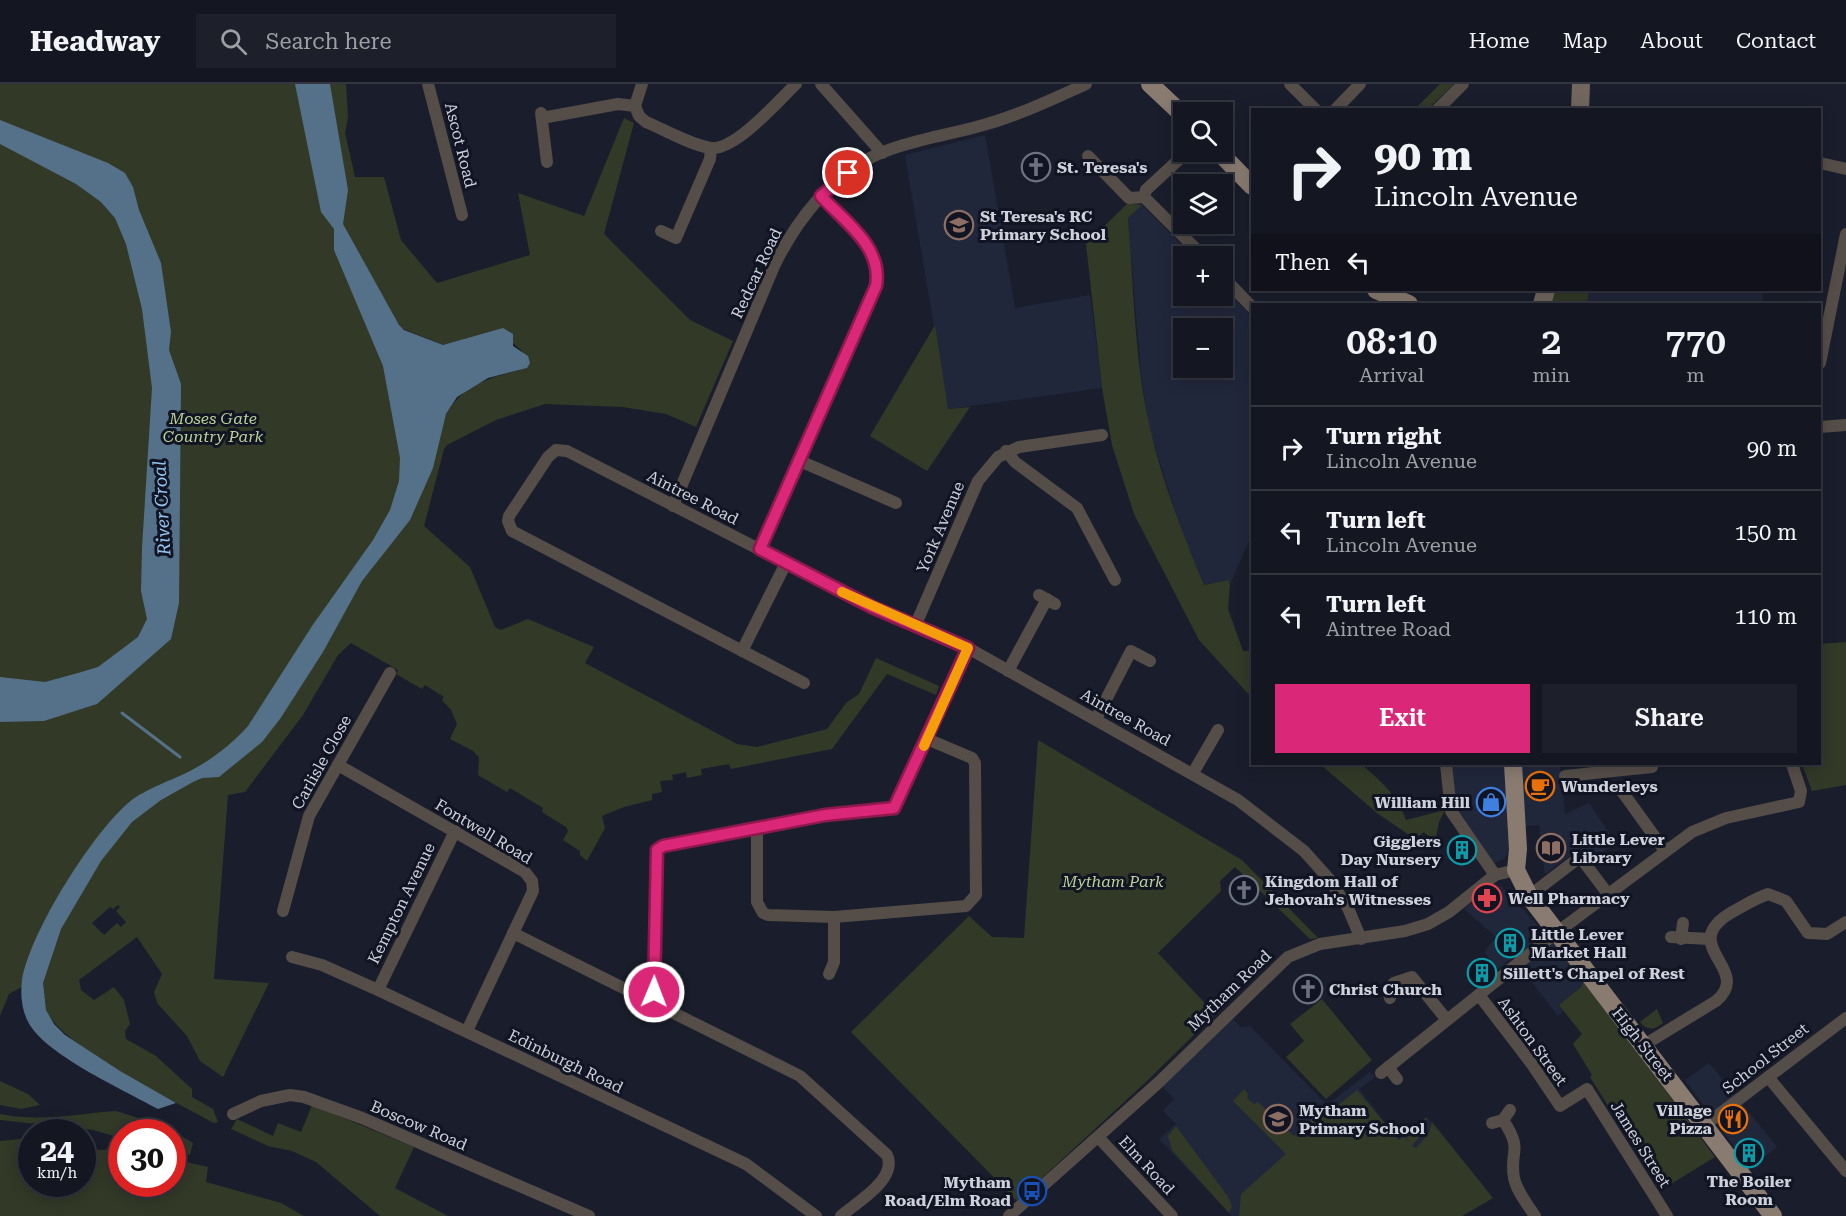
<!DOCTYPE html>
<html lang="en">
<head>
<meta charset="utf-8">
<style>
  body { margin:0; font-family:"Roboto Serif",serif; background:#1d1f2a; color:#f1f3f6; height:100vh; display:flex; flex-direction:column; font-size:22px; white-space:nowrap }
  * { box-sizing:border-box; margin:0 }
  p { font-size:20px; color:#9d9fa5 }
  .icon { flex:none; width:33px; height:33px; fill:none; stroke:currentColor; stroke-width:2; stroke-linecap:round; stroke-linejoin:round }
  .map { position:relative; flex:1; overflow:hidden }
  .panel { position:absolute; left:1251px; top:219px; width:570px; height:462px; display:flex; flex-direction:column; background:#141621; border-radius:0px; box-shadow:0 3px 15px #0003,0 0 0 2px #33353f }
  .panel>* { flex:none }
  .hud { position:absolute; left:1251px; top:24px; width:570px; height:183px; border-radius:0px; box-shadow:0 3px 15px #0003,0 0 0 2px #33353f; background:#141621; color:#f1f3f6; overflow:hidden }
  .controls { position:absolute; left:1173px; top:18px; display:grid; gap:12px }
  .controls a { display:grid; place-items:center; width:60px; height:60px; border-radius:0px; background:#141621; box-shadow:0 3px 15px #0003,0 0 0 2px #33353f; font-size:30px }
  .speed { position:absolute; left:18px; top:1035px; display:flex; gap:12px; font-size:30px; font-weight:700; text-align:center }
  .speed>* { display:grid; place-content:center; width:78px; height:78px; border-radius:50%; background:#141621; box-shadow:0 3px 15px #0003,0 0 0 2px #33353f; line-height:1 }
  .speed small { font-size:15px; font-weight:400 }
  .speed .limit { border:9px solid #d22; background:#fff; color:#111 }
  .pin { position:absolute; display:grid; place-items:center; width:51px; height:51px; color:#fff; margin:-26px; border:3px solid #fff; border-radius:50%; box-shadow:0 2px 6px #0007 }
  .me { position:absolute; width:66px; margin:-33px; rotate:1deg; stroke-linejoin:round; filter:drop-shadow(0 0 4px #0008) }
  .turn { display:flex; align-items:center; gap:21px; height:126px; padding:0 24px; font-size:27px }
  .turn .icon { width:78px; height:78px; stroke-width:2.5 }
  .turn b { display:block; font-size:42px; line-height:51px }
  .then { display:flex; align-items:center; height:57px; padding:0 24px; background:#0003; gap:12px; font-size:22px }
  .eta { display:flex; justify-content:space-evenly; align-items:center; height:102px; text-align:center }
  .eta b { font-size:36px; font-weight:600; line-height:42px }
  .action { display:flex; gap:12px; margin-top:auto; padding:12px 24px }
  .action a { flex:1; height:69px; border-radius:0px; background:#db2777; color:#fff; font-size:24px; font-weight:600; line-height:69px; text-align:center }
  .action a+a { background:#1d1f2a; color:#f1f3f6 }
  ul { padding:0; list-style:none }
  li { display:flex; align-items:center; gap:18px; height:84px; padding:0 24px; border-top:2px solid #33353f }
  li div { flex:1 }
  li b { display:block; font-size:22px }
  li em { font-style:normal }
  header { display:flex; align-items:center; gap:36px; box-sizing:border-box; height:84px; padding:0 30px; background:#141621; border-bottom:2px solid #33353f }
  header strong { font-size:28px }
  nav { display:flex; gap:33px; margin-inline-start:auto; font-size:21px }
  .search { width:420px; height:54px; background:#1d1f2a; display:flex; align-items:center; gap:15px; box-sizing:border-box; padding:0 21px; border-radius:0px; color:#9d9fa5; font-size:22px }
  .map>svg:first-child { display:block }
  .built { fill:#21273b; fill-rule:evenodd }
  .green { fill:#323927; fill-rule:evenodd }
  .water { fill:#55718a }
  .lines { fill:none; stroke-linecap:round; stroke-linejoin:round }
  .stream { stroke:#55718a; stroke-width:3 }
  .street { stroke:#544d48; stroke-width:12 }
  .secondary { stroke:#72675f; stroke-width:18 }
  .primary { stroke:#897b70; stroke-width:18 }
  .route-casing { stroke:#8e194d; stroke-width:15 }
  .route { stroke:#db2777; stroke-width:10 }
  .slow { stroke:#f59e0b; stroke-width:10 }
  .labels { text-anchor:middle; stroke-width:6; stroke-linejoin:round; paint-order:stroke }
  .street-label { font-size:16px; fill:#ced1db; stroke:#111422 }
  .poi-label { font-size:16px; font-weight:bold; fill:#ced1db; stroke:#111422; text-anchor:start }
  .park-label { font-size:16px; font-style:italic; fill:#bad197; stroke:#111422 }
  .water-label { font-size:18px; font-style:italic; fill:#92c4ef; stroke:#111422 }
</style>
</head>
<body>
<header>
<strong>Headway</strong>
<div class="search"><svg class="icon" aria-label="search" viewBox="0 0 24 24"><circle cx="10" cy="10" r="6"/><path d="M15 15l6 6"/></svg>Search here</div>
<nav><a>Home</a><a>Map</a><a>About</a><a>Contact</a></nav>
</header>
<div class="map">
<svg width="1846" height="1132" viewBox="0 0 1846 1132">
  <rect width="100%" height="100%" fill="#1a1e2c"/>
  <!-- built -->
  <g class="built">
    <polygon points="985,51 1015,224 1090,211 1102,304 948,325 905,71"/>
    <path d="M1142,121L1193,172H1184V212H1222L1223,203L1252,233V451L1230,500L1227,496L1204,501L1180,442L1149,343L1141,290L1128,134ZM1184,244H1222V284H1184Z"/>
    <polygon points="1589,206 1764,206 1762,220 1587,220"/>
    <polygon points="1440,680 1560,680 1565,730 1589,719 1616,759 1590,777 1580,764 1545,790 1539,741 1509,743 1509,765 1504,775 1484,783 1445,726"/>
    <polygon points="1495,801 1502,803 1555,860 1584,897 1581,903 1559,921 1563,928 1558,932 1513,873 1498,885 1484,868 1496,853 1464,825"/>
    <polygon points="1233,935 1241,943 1250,942 1327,1021 1370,988 1375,993 1359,1005 1398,1055 1427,1033 1493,1114 1462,1132 1232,1132 1159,1055 1176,1040 1163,1027 1174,1015 1162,1002"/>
    <polygon points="1709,979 1777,1063 1750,1084 1685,996"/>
  </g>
  <!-- green -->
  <g class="green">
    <path d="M0,0H346L348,34L345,49L355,93H384L401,156L437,199L530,171L518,109L584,132L624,34L634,39L604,150L690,236L733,257L696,343L666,330L623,323L545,320L496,336L447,361L444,365L424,442L470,483L495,543L501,546L528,535L594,563L585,579L737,660L757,663L827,645L846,619L859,610L876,574L939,602L936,611L887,590L832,665L731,685L729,680L701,685L702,691L687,694L686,688L672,691L673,696L660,697L662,708L652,710V716L624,723L602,732L605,744L587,777L580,771V767L563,756L568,747L566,743L542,728L543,724L510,704L507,708L478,691L479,673L473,667L450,655L457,640L451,626L442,616L444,613L425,601L422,605L396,590L398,586L351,559L338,571L303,631L245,708L228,711L214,895L269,899L223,993L200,977L187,952L157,919L154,908L162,890L137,853L79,896L81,906L94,916L114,903L124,916L130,940L125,947L126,955L156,972L192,1005V1013L213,1025L218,1038L214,1039C174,1017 65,964 47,928C41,916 43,904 43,891L9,910L0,932ZM401,244L443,261L513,259L522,267L527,284C482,296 450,303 438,354ZM118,821L120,823L116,827L126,838L121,843L117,839L104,851L92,839L110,823L113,825Z"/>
    <polygon points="1440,0 1454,0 1428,25 1415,25"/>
    <path d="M1128,119L1142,121L1128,134C1134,204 1134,276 1150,344C1162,398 1183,450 1204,501L1228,496L1230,500L1228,525L1243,567H1252V614L1199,556L1134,430L1112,361L1102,304L1086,160Z"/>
    <polygon points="1555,206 1589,206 1587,220 1551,220"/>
    <polygon points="935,241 948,325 970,323 927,387 870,352"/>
    <polygon points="1846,558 1846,701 1812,707 1802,680 1820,680 1820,560"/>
    <polygon points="1038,656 1242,776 1318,854 1310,855 1235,783 1220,797 1221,807 1158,869 1215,930 1147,997 1017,1117 851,948 969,832 992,853 1024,854"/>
    <path d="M1320,680H1361C1380,696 1398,712 1406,736L1445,726L1439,738L1435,758L1424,748L1415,755L1377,729Z"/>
    <polygon points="1584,897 1715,1073 1661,1106 1590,993 1592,991 1573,960 1582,950 1559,921 1581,903"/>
    <polygon points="1322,915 1372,976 1326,1015 1286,973 1304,957 1290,940"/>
    <path d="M1657,925L1663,939C1655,946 1647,947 1640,938Z"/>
    <polygon points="0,997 28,1010 40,1021 21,1025 0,1021"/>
    <polygon points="1244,1005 1248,1010 1247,1014 1254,1020 1258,1018 1294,1052 1317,1030 1326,1031 1357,1006 1399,1056 1404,1053 1409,1057 1405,1051 1427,1033 1426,1045 1412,1062 1416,1064 1429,1049 1432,1038 1493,1114 1462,1132 1239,1132 1241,1110 1286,1070 1233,1017"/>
    <polygon points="312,1021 414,1063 395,1104 448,1132 380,1132 316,1078 292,1067 268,1062 231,1045 237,1035 273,1052 278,1039 301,1048"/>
    <path d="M116,1027L164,1042L161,1048H122L121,1054L93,1046L0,1036V1030C40,1038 76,1030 116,1027Z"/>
    <polygon points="1176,1042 1229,1114 1232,1123 1229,1129 1172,1066 1168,1052"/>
    <polygon points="168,1044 193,1059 190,1071 173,1067 172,1048 166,1048"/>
    <polygon points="31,1054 32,1100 82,1100 83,1065 105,1066 110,1062 121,1062 122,1100 172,1100 173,1075 208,1083 206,1098 281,1119 304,1132 0,1132 0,1057"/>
  </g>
  <!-- water -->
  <g class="water">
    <path d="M295,0H330L348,106L343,140L399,241L404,246L443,261L503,244L513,250V262L528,272L530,279L527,284L488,294L457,313L446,330L433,384L410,436L362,497L323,568L280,635L262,658L219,693L202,694L193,698L161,716L132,738L101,777L61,845L43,899L46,926L54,940L65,951L120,987L176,1019L158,1025C125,1007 52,973 32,944C22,931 20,912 22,896C30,848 95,744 133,715C149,704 169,697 186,689C209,678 232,660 248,642L312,542L373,456L390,426L399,397L400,374L383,282L334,166V145L321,128Z"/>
    <polygon points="0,36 108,79 125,89 133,103 139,126 161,179 171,248 169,266 181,300 179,519 171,555 97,620 44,637 0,638 0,593 45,598 78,589 98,583 138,553 147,535 141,507 142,464 152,304 142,225 126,160 115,134 101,118 76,100 0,60"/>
  </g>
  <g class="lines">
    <!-- stream -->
    <polyline class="stream" points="122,629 180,673"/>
    <!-- street -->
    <g class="street">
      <polyline points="428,0 462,131"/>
      <polyline points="821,0 882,69"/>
      <polyline points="1290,0 1316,26"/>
      <path d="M635,22L639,32L646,38C663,45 693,62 711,64C736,66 778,17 796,0"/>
      <polyline points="635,22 642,0"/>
      <polyline points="1335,26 1360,0"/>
      <polyline points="1437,26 1463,0"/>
      <polyline points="541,29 547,78"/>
      <polyline points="542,34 618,20 635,22"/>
      <polyline points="1088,72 1129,114 1144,113"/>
      <polyline points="1820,79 1846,85"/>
      <polyline points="1144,113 1203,172"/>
      <polyline points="1144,113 1146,106 1187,68"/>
      <polyline points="661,147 676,154 710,75 711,64"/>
      <polyline points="1222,192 1252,223"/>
      <polyline points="1820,279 1846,150"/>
      <polyline points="1820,343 1846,341"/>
      <polyline points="1006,367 1015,378 1077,424 1115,496"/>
      <polyline points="800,377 896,419"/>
      <path d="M673,422L775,180C795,140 823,102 863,78C894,59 944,52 980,42C1017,32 1051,16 1086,0"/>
      <path d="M760,465L871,214C890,167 851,144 821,112"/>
      <polyline points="1039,511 1055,520"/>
      <polyline points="916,540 978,397 998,373 1019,363 1102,351"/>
      <polyline points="742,567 786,479"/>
      <polyline points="1008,587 1047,515"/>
      <polyline points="804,599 512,447 508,437 509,432 548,373 556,366 567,367 872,523 968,564 1238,716 1304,767 1330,796 1348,824 1361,855"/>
      <polyline points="1096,635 1131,567 1150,577"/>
      <polyline points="1446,680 1451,727 1495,791"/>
      <polyline points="338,681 525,788 532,797 533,807 467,947"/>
      <polyline points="1193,689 1218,646"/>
      <polyline points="1565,692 1652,683"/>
      <polyline points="1621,706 1665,767"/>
      <polyline points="757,744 757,818 763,829 768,831 834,833 966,822 976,811 975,679 972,674 927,655"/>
      <polyline points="1529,812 1580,773 1608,810"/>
      <polyline points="283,827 309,732 390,589"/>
      <path d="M513,849L800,992L887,1071C898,1095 857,1118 841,1132"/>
      <polyline points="1671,853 1710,855"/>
      <polyline points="1681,855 1683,839"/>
      <polyline points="292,873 322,881 378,906 746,1080 816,1132"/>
      <polyline points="829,890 834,878 834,833"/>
      <polyline points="378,906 455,747"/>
      <polyline points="1479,911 1531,979 1560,1022 1587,1005 1667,1132"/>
      <polyline points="1390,914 1388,906 1394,899 1412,893 1447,936"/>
      <polyline points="651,916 655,904 657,766 663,762 825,731 894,724 968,564"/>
      <path d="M1644,961L1716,917C1755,885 1673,861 1734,827C1745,821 1756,814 1768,810L1786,817L1808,849L1827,850L1846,838"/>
      <polyline points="1388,983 1397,995"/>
      <polyline points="1381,989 1556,849 1692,748 1726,734 1799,718 1801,707 1792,680"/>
      <polyline points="1768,993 1846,1087"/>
      <polyline points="233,1030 261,1017 290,1011 304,1013 362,1034 589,1132"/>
      <path d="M1503,1036C1524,1068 1509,1065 1514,1094C1517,1108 1528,1121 1535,1132"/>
      <polyline points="1492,1039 1503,1036 1510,1026"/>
      <polyline points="1705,1041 1846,934"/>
      <polyline points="1098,1053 1172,1132"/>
      <polyline points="1009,1132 1158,999 1288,873 1320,860 1405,847 1428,840 1449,828 1495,791 1516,786"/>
    </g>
    <!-- secondary -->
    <g class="secondary">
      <polyline points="1580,26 1581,0"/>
      <polyline points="1542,220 1546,206"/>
    </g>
    <!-- primary -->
    <g class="primary">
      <polyline points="1150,0 1184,32"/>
      <polyline points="1219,68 1252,102"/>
      <polyline points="1376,206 1409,220"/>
      <polyline points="1513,680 1518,765 1516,786 1529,812 1773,1132"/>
    </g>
  </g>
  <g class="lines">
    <!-- route casing -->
    <g class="route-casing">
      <path id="route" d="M654,908L657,766L663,762L825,731L894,724L968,564L872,523L760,465L876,202C883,163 845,138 821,112L848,89"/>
    </g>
    <!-- route -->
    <use href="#route" class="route"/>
    <!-- slow -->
    <polyline class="slow" points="842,508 968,564 924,662"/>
  </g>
  <!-- icons -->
  <defs>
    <g id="church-ring" transform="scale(1.5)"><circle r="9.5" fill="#111422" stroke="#6b7280" stroke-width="1.5"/><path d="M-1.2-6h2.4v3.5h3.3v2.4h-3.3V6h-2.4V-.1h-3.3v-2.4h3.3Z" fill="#6b7280"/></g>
    <g id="school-ring" transform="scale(1.5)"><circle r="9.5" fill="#111422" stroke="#8d6e63" stroke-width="1.5"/><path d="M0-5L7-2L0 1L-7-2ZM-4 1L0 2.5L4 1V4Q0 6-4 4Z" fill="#8d6e63"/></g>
    <g id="cafe-ring" transform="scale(1.5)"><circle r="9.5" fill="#111422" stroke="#e8710a" stroke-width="1.5"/><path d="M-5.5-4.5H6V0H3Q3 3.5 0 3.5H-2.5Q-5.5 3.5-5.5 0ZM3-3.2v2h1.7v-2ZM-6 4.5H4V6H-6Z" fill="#e8710a"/></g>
    <g id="shop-ring" transform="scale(1.5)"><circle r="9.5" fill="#111422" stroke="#3f7fe0" stroke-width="1.5"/><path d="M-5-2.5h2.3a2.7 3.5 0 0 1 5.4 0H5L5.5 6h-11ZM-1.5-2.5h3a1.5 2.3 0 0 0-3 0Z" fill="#3f7fe0"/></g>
    <g id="library-ring" transform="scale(1.5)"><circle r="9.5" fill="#111422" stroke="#8d6e63" stroke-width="1.5"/><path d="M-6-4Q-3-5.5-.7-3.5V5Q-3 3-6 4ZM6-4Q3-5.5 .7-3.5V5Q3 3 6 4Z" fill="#8d6e63"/></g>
    <g id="building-ring" transform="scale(1.5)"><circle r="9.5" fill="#111422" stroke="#0f9aa8" stroke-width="1.5"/><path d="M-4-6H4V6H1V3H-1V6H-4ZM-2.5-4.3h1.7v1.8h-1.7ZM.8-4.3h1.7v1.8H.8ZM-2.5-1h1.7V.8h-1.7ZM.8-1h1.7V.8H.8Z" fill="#0f9aa8"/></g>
    <g id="pharmacy-ring" transform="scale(1.5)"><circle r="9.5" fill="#111422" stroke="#e0444e" stroke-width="1.5"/><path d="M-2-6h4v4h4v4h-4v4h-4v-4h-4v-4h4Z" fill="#e0444e"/></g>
    <g id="restaurant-ring" transform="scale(1.5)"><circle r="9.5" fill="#111422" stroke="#e8710a" stroke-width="1.5"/><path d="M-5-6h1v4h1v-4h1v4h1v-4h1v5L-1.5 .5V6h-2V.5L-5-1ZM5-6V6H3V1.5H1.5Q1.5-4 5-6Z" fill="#e8710a"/></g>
    <g id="bus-ring" transform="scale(1.5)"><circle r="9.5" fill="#111422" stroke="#1a4fb4" stroke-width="1.5"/><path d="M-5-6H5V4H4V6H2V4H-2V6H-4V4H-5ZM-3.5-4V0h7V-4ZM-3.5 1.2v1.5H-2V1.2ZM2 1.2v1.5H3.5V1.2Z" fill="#1a4fb4"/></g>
  </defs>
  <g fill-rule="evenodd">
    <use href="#church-ring" x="1036" y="83"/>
    <use href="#school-ring" x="959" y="141"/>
    <use href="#cafe-ring" x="1540" y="702"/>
    <use href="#shop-ring" x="1491" y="718"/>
    <use href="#library-ring" x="1551" y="764"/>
    <use href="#building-ring" x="1462" y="766"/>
    <use href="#church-ring" x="1244" y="806"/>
    <use href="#pharmacy-ring" x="1487" y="814"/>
    <use href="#building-ring" x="1510" y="859"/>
    <use href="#building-ring" x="1482" y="889"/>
    <use href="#church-ring" x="1308" y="905"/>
    <use href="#school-ring" x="1278" y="1035"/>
    <use href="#restaurant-ring" x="1733" y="1035"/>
    <use href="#building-ring" x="1749" y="1069"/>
    <use href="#bus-ring" x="1032" y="1107"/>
  </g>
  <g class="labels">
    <!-- street labels -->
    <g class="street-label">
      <text transform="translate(461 61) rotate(76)" y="6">Ascot Road</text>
      <text transform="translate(756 189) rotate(-65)" y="6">Redcar Road</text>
      <text transform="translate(693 413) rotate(27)" y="6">Aintree Road</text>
      <text transform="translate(940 443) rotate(-67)" y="6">York Avenue</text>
      <text transform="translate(1126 633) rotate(29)" y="6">Aintree Road</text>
      <text transform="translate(321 678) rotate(-61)" y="6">Carlisle Close</text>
      <text transform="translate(484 747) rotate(31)" y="6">Fontwell Road</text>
      <text transform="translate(401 819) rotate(-64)" y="6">Kempton Avenue</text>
      <text transform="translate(1229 906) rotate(-44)" y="6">Mytham Road</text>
      <text transform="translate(1533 957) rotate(54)" y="6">Ashton Street</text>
      <text transform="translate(1643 960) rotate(52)" y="6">High Street</text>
      <text transform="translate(1765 974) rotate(-38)" y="6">School Street</text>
      <text transform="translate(566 977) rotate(26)" y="6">Edinburgh Road</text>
      <text transform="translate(419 1041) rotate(23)" y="6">Boscow Road</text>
      <text transform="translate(1641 1060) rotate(58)" y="6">James Street</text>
      <text transform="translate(1147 1081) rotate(47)" y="6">Elm Road</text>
    </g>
    <!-- poi labels -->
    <g class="poi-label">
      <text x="1057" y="89">St. Teresa's</text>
      <text x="980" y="138">St Teresa's RC<tspan x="980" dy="18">Primary School</tspan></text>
      <text x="1561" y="708">Wunderleys</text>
      <text x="1470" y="724" text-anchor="end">William Hill</text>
      <text x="1572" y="761">Little Lever<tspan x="1572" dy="18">Library</tspan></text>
      <text x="1441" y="763" text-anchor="end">Gigglers<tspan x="1441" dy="18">Day Nursery</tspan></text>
      <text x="1265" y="803">Kingdom Hall of<tspan x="1265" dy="18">Jehovah's Witnesses</tspan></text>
      <text x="1508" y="820">Well Pharmacy</text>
      <text x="1531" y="856">Little Lever<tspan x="1531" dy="18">Market Hall</tspan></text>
      <text x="1503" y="895">Sillett's Chapel of Rest</text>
      <text x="1329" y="911">Christ Church</text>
      <text x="1299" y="1032">Mytham<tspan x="1299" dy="18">Primary School</tspan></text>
      <text x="1712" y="1032" text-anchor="end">Village<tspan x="1712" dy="18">Pizza</tspan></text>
      <text x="1749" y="1103" text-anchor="middle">The Boiler<tspan x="1749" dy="18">Room</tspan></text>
      <text x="1011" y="1104" text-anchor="end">Mytham<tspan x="1011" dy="18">Road/Elm Road</tspan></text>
    </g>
    <!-- park labels -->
    <g class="park-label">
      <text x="213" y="340">Moses Gate<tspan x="213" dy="18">Country Park</tspan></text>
      <text x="1113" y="803">Mytham Park</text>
    </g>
    <!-- water labels -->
    <g class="water-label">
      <text transform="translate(162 424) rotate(-93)" y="6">River Croal</text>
    </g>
  </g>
</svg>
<div class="controls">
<a><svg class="icon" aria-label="search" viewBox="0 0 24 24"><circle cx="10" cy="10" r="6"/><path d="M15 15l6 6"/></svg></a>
<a><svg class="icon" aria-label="layers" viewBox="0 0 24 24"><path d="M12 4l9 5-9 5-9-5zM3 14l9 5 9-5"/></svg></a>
<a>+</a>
<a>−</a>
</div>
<div class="speed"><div>24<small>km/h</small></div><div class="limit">30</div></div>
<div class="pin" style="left:848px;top:89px;background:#d93025"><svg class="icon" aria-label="arrive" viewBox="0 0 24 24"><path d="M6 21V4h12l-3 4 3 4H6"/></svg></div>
<svg class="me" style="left:654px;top:908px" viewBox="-20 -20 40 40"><circle r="17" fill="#db2777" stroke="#fff" stroke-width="3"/><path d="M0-11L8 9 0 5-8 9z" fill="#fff"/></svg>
<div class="hud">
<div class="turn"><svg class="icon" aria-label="right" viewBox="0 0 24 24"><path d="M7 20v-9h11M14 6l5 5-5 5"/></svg><div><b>90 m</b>Lincoln Avenue</div></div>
<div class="then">Then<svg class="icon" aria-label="left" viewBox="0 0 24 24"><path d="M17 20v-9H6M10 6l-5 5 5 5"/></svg></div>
</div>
<section class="panel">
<div class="eta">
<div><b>08:10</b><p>Arrival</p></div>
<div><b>2</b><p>min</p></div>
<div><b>770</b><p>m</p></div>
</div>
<ul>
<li><svg class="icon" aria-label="right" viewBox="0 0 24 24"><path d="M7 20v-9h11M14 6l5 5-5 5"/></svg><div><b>Turn right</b><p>Lincoln Avenue</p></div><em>90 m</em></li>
<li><svg class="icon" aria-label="left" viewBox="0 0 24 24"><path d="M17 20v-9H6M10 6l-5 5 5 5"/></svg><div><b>Turn left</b><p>Lincoln Avenue</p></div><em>150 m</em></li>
<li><svg class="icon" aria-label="left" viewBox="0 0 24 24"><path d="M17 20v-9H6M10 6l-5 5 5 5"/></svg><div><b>Turn left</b><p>Aintree Road</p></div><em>110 m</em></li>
</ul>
<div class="action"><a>Exit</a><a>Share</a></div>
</section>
</div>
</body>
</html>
